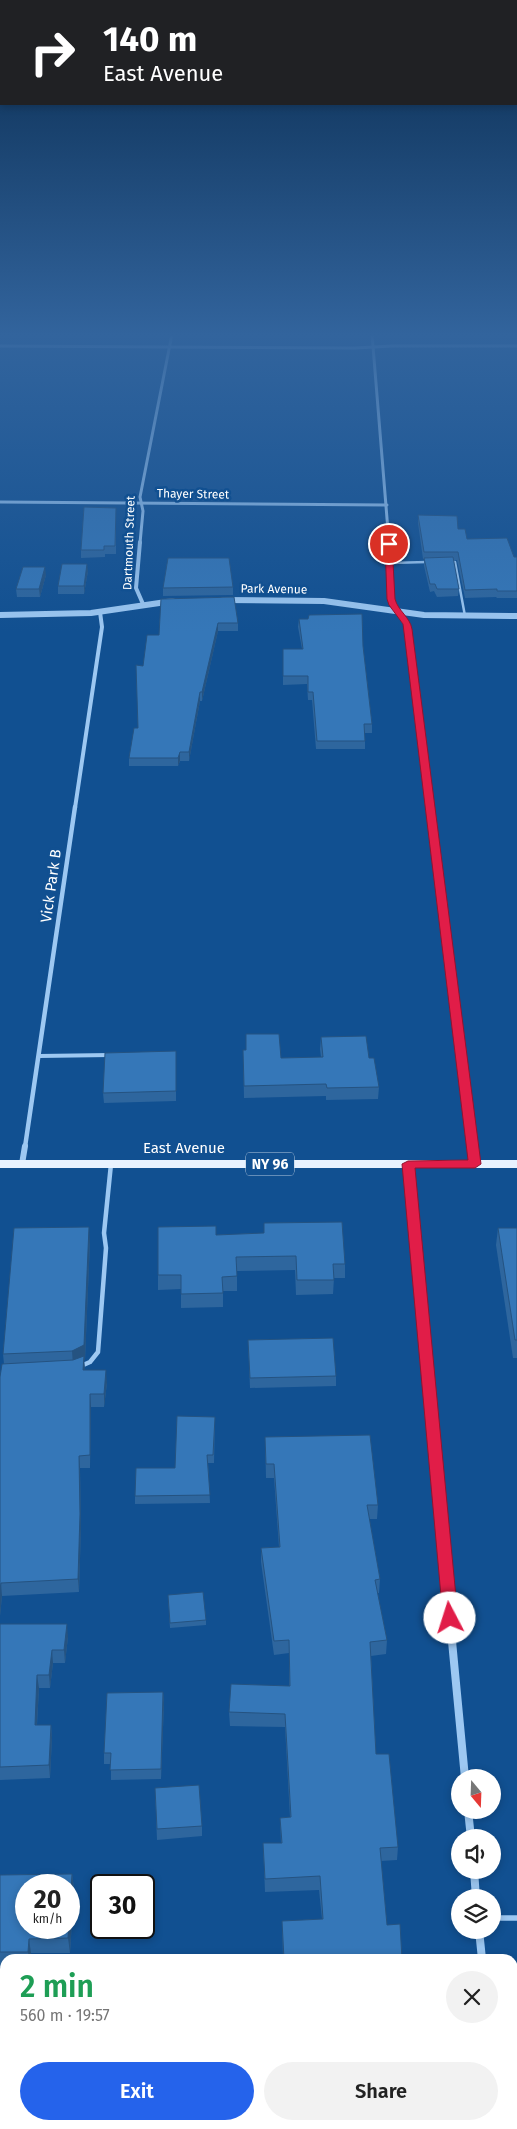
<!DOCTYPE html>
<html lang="en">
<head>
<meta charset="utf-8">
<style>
  body { margin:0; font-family:"Fira Sans",sans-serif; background:#f2f2f2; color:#222; height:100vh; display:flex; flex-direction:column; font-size:19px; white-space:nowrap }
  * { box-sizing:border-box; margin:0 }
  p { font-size:16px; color:#767676 }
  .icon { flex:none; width:28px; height:28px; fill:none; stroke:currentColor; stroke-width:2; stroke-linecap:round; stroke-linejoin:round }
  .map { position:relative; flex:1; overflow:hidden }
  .side { position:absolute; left:0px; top:1954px; width:518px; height:176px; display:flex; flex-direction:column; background:#fff; border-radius:15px 15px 0 0; box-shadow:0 2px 8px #0003 }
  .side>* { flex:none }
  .top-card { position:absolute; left:0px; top:0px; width:518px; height:105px; box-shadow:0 2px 8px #0003; background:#202124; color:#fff; overflow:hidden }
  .needle { width:32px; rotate:161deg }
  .fabs { position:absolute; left:451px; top:1769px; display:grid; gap:10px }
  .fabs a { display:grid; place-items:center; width:50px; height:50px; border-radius:50%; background:#fff; box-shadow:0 2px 8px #0003; font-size:25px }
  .speed { position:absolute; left:15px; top:1874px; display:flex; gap:10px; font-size:25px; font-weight:700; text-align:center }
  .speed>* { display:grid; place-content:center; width:65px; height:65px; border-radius:50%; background:#fff; box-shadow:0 2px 8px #0003; line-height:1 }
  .speed small { font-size:12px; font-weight:400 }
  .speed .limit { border:2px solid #111; border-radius:8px; background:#fff; color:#111 }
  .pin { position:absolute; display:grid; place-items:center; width:42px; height:42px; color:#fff; margin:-21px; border:2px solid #fff; border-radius:50%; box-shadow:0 1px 5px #0007 }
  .me { position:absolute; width:55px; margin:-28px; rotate:355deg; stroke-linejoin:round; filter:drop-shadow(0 0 4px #0008) }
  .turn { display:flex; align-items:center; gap:18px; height:105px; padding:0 20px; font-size:22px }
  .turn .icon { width:65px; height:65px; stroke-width:2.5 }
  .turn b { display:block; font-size:35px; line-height:42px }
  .round { display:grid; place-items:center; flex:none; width:52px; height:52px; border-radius:26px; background:#f2f2f2 }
  .summary { display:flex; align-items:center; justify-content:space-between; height:85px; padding:0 20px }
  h1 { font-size:30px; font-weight:600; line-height:38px; color:#1e9e55 }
  .primary-button { display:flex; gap:10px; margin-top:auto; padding:10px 20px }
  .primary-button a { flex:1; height:58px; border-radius:30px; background:#2563eb; color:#fff; font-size:20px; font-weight:600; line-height:58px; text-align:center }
  .primary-button a+a { background:#f2f2f2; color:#222 }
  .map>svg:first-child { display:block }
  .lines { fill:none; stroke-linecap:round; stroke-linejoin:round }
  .service-far3 { stroke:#9dc8f2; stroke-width:2.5 }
  .service-far2 { stroke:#9dc8f2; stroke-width:4 }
  .service-far1 { stroke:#9dc8f2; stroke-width:4.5 }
  .service { stroke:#9dc8f2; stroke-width:5.5 }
  .minor-far4 { stroke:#9dc8f2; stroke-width:3 }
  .minor-far3 { stroke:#9dc8f2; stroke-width:4 }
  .minor-far2 { stroke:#9dc8f2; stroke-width:4.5 }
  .minor-far1 { stroke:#9dc8f2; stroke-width:6 }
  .minor { stroke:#9dc8f2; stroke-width:8 }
  .tertiary { stroke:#9dc8f2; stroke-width:6 }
  .primary { fill:#e8f2ff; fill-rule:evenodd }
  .wall { fill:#2e669e }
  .shaded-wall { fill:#255381 }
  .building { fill:#3577b8; stroke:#255381; fill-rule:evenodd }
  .route { fill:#e11d48; stroke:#92132f }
  .labels { text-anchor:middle; stroke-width:5; stroke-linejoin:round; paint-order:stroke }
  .far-street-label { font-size:12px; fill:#fff; stroke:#115091 }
  .shield { fill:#115091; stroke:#b8cade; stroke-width:1 }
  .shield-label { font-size:14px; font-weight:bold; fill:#fff }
  .street-label { font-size:15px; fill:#fff; stroke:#115091 }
</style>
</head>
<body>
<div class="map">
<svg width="517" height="2129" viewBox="0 0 517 2129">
  <rect width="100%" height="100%" fill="#115091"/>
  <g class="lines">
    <!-- service-far3 -->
    <g class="service-far3">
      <polyline points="449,562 455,562 465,616"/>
      <polyline points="390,563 427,562"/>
    </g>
    <!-- service-far2 -->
    <polyline class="service-far2" points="39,1056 110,1055"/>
    <!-- service-far1 -->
    <polyline class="service-far1" points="81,1366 90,1362 98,1352 106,1248 104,1233 111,1164"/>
    <!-- service -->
    <g class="service">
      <polyline points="492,1918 517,1918"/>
      <polyline points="512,2010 517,2010"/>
      <polyline points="0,2080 5,2080"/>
      <polyline points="208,2125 208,2129"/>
    </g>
    <!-- minor-far4 -->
    <g class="minor-far4">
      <polyline points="372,334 389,543"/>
      <polyline points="0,346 355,348 392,346 517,346"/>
      <polyline points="0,502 387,505"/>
      <polyline points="140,543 143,511 140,497 172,334"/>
    </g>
    <!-- minor-far3 -->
    <g class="minor-far3">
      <polyline points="140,542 136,588 143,604"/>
      <polyline points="389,542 391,599 408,629 430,808"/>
      <polyline points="75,808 102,627 100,612"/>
    </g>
    <!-- minor-far2 -->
    <g class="minor-far2">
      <polyline points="430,807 473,1147"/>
      <polyline points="25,1147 75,807"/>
    </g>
    <!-- minor-far1 -->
    <g class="minor-far1">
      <polyline points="473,1146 475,1164"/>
      <polyline points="22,1164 25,1146"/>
      <polyline points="408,1165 446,1579"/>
    </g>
    <!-- minor -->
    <g class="minor">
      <polyline points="446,1578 465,1778"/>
      <polyline points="468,1810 471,1838"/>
      <polyline points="474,1870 476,1898"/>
      <polyline points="479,1930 482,1959"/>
      <polyline points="497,2125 498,2129"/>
    </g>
    <!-- tertiary -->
    <g class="tertiary">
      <polyline points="223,600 324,601 424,615 517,616"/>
      <polyline points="0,615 91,613 173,601"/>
    </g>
    <!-- primary -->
    <rect class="primary" x="0" y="1160" width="517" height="8"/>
  </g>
  <!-- wall -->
  <g class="wall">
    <polygon points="116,515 116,554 105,554 105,557 81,558 81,550"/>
    <polygon points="418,515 458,529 467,539 514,557 517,557 517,598 497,598 496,597 465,598 457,560 453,560 459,589 458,596 437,597 434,591 430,592 424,566 424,559 423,559 418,523"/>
    <polygon points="88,571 84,594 58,594 58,586"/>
    <polygon points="46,575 40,597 17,597 16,589"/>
    <polygon points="233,587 233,595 163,596 163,588"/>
    <polygon points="161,599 238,623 238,631 218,631 202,701 200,701 189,761 180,761 178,766 129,766 129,758 138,728 159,635"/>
    <polygon points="299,619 363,646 372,724 372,733 365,733 365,749 316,749 312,700 308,700 307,684 283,685 283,649 302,649 298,627"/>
    <polygon points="321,1037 369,1058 379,1087 378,1099 326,1100 326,1096 244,1098 243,1050 281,1058 321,1057 320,1049"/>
    <polygon points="176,1051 176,1101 104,1103 103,1093"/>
    <polygon points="498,1228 517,1228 517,1358 513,1358 496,1245"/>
    <polygon points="264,1233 345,1264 345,1278 334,1278 333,1294 296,1295 295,1270 237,1271 237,1291 223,1291 223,1307 181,1308 181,1289 158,1290 158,1275 216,1235"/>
    <polygon points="90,1241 85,1360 84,1360 85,1370 107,1383 104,1407 91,1407 90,1468 80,1468 81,1527 79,1592 2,1596 0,1616 0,1377 4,1364 3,1354"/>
    <polygon points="248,1340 336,1376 336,1386 250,1388"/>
    <polygon points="215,1417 214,1463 208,1463 210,1503 135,1504 135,1496 175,1468"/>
    <polygon points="265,1437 378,1505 377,1519 369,1519 380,1579 379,1593 377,1593 387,1640 386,1654 371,1656 376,1754 398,1847 397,1860 381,1861 387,1925 402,1959 283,1959 282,1921 322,1919 319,1890 265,1892 263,1843 281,1843 280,1818 290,1817 285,1727 230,1726 229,1712 289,1686 289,1653 274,1655 261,1562 261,1548 279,1547 274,1478 266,1478"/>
    <polygon points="168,1595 206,1620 206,1625 170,1628"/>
    <polygon points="0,1624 68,1637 65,1663 53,1663 50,1688 39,1688 37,1725 51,1725 52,1738 50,1778 0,1780"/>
    <polygon points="163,1692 164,1703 161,1779 111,1780 111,1764 104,1764 104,1753"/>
    <polygon points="155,1788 202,1826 202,1836 157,1840"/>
    <polygon points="72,1874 74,1888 70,1953 31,1953 31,1959 5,1959 5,1967 0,1967 0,1875"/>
    <rect x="0" y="1992" width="5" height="75"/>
  </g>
  <!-- shaded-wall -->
  <g class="shaded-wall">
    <polygon points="87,564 88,571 84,594 84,586"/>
    <polygon points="45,567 46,575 40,597 39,589"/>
    <polygon points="218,623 218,631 202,701 202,692"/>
    <polygon points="200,692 200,701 189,761 189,752"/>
    <polygon points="180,752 180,761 178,766 178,758"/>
    <polygon points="89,1227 90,1241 85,1360 84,1360 85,1369 84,1383 73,1365 72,1351"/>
    <polygon points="106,1370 107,1383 104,1407 104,1394"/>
    <polygon points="90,1394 91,1407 90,1468"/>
    <polygon points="79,1456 80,1468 81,1527 79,1592 78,1579"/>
    <polygon points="1,1583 2,1596 0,1616 0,1589"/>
    <polygon points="67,1624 68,1637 65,1663 64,1650"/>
    <polygon points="52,1650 53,1663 50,1688 49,1675"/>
    <polygon points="37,1675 39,1688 36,1738 35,1725"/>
    <polygon points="163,1692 164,1703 161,1779 161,1769"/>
    <polygon points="51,1725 52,1738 50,1778 49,1765"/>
    <polygon points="72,1874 74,1888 70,1953 68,1938"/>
    <polygon points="29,1939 31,1953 31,1959 29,1959 28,1952"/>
  </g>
  <!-- building -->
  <g class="building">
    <polygon points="84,507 116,508 115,546 104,546 104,550 81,550"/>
    <polygon points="418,515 457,516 458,529 465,529 467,539 507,538 514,557 517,557 517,591 497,591 497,589 465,590 458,552 424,552"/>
    <polygon points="453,557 459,589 437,589 435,584 430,584 424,558"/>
    <polygon points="168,558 229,558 233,587 163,588"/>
    <polygon points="62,564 87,564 84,586 58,586"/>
    <polygon points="23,567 45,567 39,589 16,589"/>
    <polygon points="234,597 238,623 218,623 202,692 200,692 189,752 180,752 178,758 129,758 134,728 138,728 136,665 143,666 147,635 159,635 161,599"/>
    <polygon points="362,614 363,646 372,724 364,724 365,741 317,741 313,692 308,692 308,676 283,676 283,649 303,649 299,619 308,619 309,615"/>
    <polygon points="246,1034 279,1034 281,1058 323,1057 321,1037 366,1036 369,1058 374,1058 379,1087 327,1088 326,1084 244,1086 243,1050 246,1050"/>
    <polygon points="176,1051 176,1091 103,1093 105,1053"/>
    <polygon points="342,1222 345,1264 333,1264 334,1280 297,1280 296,1256 236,1257 237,1276 222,1277 223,1293 181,1294 181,1275 158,1275 158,1227 216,1226 216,1235 264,1233 264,1223"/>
    <polygon points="89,1227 84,1345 72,1351 3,1354 14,1228"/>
    <polygon points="498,1228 517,1228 517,1340 515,1340"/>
    <polygon points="333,1338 336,1376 250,1378 248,1340"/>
    <polygon points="84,1356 83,1370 106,1370 104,1394 90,1394 90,1455 79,1456 80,1514 78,1579 1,1583 0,1589 0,1377 2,1364 73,1360"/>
    <polygon points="177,1416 215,1417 213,1455 207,1455 210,1495 135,1496 136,1468 175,1468"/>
    <polygon points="370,1435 378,1505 367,1505 380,1579 375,1580 387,1640 370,1642 376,1754 389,1754 398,1847 380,1848 387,1925 400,1924 402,1959 284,1959 282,1921 323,1919 320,1876 265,1879 263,1843 282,1843 280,1818 291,1817 285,1714 229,1712 231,1684 290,1686 289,1640 274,1641 261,1548 280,1547 274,1464 266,1464 265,1437"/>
    <polygon points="203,1592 206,1620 170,1623 168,1595"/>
    <polygon points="0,1624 67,1624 64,1650 52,1650 49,1675 37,1675 35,1725 51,1725 49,1765 0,1767"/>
    <polygon points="163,1692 161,1769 110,1770 111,1753 104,1753 107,1693"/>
    <polygon points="199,1785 202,1826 157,1829 155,1788"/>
    <path d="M72,1874L68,1938L29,1939L28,1952H0V1875ZM26,1885H69V1928H26Z"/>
    <rect x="0" y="1992" width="5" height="62"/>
    <rect x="79" y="2125" width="52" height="4"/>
    <rect x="293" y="2125" width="79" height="4"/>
  </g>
  <!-- sky -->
  <linearGradient id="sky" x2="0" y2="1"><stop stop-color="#092c50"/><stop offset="0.53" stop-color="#32649d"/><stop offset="1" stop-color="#32649d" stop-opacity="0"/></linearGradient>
  <rect width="517" height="632" fill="url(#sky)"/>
  <!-- route -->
  <path class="route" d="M389,541L392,544L395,599C398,611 410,617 412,629L481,1164L475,1168H415L458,1618L456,1623L450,1625L445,1623L443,1618L402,1164L408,1161L468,1160L403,624L389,605L387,599L385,544Z"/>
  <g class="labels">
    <!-- far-street labels -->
    <g class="far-street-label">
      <text transform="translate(193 494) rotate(1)" y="4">Thayer Street</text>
      <text transform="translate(129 543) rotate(-88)" y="4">Dartmouth Street</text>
      <text transform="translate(274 589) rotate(1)" y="4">Park Avenue</text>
    </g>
    <!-- shield labels -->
    <rect class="shield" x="246" y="1152.5" width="48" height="23" rx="4"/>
    <g class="shield-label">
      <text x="270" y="1169">NY 96</text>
    </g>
    <!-- street labels -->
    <g class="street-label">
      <text transform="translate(51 886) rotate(-82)" y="5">Vick Park B</text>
      <text x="184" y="1153">East Avenue</text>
    </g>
  </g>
</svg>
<div class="fabs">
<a><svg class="needle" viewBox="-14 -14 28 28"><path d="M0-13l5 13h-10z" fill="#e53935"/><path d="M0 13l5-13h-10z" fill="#767676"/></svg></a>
<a><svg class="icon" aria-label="sound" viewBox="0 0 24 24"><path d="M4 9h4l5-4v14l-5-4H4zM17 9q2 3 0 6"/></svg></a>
<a><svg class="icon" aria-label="layers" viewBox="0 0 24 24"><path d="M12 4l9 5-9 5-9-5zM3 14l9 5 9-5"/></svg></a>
</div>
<div class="speed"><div>20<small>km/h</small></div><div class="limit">30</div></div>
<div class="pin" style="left:389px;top:544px;background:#d93025"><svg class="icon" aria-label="arrive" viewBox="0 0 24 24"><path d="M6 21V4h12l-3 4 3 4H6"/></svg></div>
<svg class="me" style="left:450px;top:1618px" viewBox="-20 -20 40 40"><circle r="19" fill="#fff"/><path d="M0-13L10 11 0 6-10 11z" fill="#e11d48"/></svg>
<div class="top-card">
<div class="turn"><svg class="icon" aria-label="right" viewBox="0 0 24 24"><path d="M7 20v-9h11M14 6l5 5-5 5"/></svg><div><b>140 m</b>East Avenue</div></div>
</div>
<section class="side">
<div class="summary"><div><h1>2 min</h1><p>560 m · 19:57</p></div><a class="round"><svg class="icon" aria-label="close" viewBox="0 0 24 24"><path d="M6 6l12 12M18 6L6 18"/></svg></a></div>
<div class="primary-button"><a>Exit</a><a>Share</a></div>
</section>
</div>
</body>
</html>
